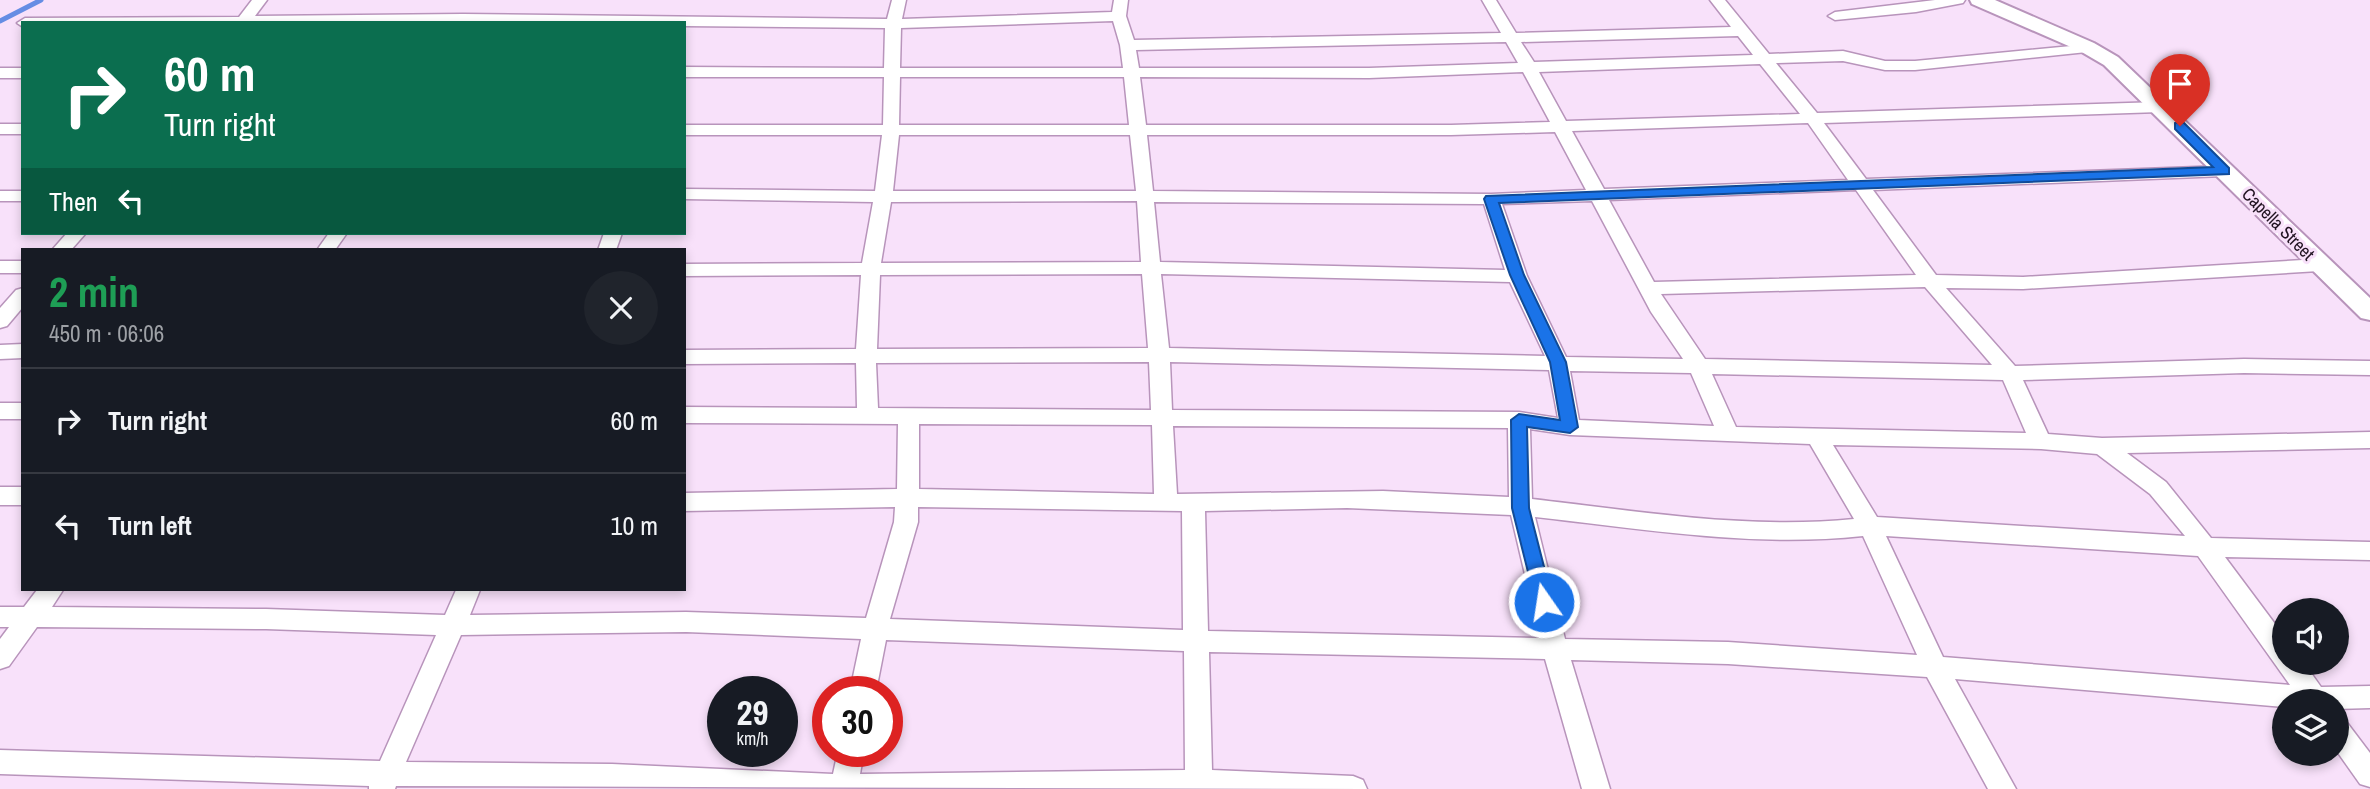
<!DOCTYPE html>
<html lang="en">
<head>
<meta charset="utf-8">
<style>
  body { margin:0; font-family:"Archivo Narrow",sans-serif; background:#20242c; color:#f1f3f6; height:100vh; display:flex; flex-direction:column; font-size:26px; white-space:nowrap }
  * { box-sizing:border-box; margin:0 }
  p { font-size:23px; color:#9ea1a6 }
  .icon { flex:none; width:38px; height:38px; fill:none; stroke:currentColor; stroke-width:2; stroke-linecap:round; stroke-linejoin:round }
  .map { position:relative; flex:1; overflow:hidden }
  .details { position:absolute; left:21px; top:248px; width:665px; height:343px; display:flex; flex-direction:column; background:#171b24; border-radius:0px; box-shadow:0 4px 10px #0003 }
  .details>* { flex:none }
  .guide { position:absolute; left:21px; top:21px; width:665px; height:214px; border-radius:0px; box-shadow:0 4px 10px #0003; background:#0b6e4f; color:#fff; overflow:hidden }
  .controls { position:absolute; left:2272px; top:598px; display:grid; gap:14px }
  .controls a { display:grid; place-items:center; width:77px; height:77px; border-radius:50%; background:#171b24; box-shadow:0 4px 10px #0003; font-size:35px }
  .speed { position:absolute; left:707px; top:676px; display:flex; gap:14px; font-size:35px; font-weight:700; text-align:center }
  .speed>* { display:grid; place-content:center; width:91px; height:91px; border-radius:50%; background:#171b24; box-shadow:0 4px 10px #0003; line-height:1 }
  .speed small { font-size:18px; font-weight:400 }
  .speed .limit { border:10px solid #d22; background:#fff; color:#111 }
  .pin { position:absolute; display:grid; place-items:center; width:60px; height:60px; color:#fff; margin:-72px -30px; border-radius:50% 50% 50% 0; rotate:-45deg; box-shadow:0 0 7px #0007 }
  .pin .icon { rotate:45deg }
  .me { position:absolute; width:77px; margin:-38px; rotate:347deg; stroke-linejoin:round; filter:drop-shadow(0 0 5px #0008) }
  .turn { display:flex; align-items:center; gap:24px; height:147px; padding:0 28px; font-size:32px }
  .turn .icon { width:91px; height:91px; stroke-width:2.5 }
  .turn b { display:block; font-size:49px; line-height:60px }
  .then { display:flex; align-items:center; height:66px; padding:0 28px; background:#0003; gap:14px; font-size:26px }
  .round { display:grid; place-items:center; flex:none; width:74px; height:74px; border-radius:37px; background:#20242c }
  .head { display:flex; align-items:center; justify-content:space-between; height:119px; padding:0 28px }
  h1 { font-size:42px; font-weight:800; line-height:52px; color:#1e9e55 }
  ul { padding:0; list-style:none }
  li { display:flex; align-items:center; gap:21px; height:105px; padding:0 28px; border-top:2px solid #363941 }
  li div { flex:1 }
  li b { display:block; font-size:26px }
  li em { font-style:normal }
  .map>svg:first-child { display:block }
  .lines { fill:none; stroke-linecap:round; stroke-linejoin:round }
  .stream { stroke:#658de4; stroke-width:5 }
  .minor-casing { stroke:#b894bb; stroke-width:3 }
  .tertiary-casing { stroke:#b894bb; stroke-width:4 }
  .minor { fill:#fff; fill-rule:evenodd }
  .tertiary { fill:#fff; fill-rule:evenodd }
  .route { fill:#1a73e8; stroke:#114b97; stroke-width:2 }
  .labels { text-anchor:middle; stroke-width:6; stroke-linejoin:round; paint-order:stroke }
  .street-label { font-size:18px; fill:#201321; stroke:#f8e1fa }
</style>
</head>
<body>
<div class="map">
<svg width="2370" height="789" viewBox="0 0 2370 789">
  <rect width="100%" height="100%" fill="#f8e1fa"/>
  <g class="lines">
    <!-- stream -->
    <polyline class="stream" points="0,21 41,0"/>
    <!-- minor casing -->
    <g class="minor-casing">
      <g id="minor">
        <path d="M252,0H267L255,16L463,14L887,19L892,0H906L902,19L1112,12L1114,0H1128L1126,16L1134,40L1501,33L1482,0H1496L1516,33L1731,27L1710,0H1725L1769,54L1843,51L1885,61H1915L2092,44L2095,47L2092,50L2087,52L1915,70H1885L1843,61L1776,63L1817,113L2160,102L2168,107L2160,112L1824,123L1866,179L2224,166L2233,171L2224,176L1873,190L1936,275L2023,277L2319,259L2326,261L2328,265L2326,269L2319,271L2023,289L1946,288L2015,366L2244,359L2370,361V375L2244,373L2023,380L2048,434L2102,438L2370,432V448L2127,453L2166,482L2211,538L2370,542V560L2225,557L2284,636V663H2304L2321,687L2370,686V708L2336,709V702H2284V707L1955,679L2016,789H1988L1927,677L1728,664L1571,660L1610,789H1582L1545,659L1209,652L1212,770L1353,776L1363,780L1367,789L396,786L395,789H369V786L0,774V750L380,761L436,635L266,629L37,627L9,666L0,669V639L9,627H0V607H24L37,590H63L52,607L266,609L445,615L456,590H480L470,615L686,612L866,618L894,522L895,507L684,511V493L897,489L898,424L684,423V407L857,408L856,363L684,364V350L856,349L861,275L684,276V264L862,263L873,202L684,199V189L875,191L882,135H684V125H883L884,77H684V67L884,68L885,28L684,26V23H23V27L17,23L25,18L239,17ZM1113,21L1120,45L1123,68H900L901,28ZM1738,36L1753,55L1534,62L1521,42ZM1506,42L1518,63L1369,68H1139L1136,50ZM1760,64L1800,114L1566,121L1539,72ZM1523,72L1550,122L1451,125H1146L1140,77L1369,78ZM900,77H1124L1129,125H899ZM1808,123L1848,180L1604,189L1572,131ZM1555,132L1586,190L1491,194L1153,191L1147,135H1451ZM899,135H1130L1136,191H893ZM1856,190L1916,275L1654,282L1609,200ZM1137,201L1141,262L881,263L891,202ZM1592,201L1651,312L1683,359L1566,357L1527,276L1502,204ZM1154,202L1484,204L1505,270L1160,262ZM1142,274L1148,348L877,349L880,275ZM1161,274L1510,282L1545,356L1169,348ZM1925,287L1992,365L1705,359L1661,294ZM1149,362L1151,410L878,408L876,363ZM1170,362L1549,370L1558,418L1519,412L1172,410ZM1570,371L1691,373L1714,426L1579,420ZM1712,374L2003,380L2026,433L1736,427ZM919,424L1152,425L1154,494L919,489ZM1173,426L1508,428L1509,497L1383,491L1177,494ZM1530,429L1570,435L1810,444L1854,519C1746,530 1640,511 1532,499ZM1833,445L2041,449L2097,454L2150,494L2185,536L1877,517ZM918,507L1182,511L1183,630L890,619L918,522ZM1347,508L1511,515L1540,638L1208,631L1205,511ZM1535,517C1645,529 1752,548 1863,536L1917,655L1728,642L1565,639ZM1886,536L2198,556L2290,685L1943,657ZM686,632L861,639L850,691H876L886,640L1184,651L1185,770L860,774L864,751H838L833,774L612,764L406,762L461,635Z"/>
        <polygon points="1935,0 1965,0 1963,3 1916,12 1835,20 1828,16 1835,12"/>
        <rect x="0" y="68" width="23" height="10"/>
        <rect x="0" y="124" width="23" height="10"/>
        <rect x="0" y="191" width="23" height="10"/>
        <polygon points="67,233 86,233 71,250 52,250"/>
        <polygon points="329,233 347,233 335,250 317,250"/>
        <polygon points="604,233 622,233 616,250 598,250"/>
        <rect x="0" y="261" width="23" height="12"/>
        <polygon points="23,288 23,307 7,326 0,328 0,308 16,290"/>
        <polygon points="23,344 23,358 0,359 0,345"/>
        <rect x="0" y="403" width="23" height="16"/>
        <rect x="0" y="487" width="23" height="18"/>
        <polygon points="2336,716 2345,720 2370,753 2370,787 2360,784 2336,750"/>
      </g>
    </g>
    <!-- tertiary casing -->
    <g class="tertiary-casing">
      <polygon id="tertiary" points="1970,0 1995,0 2094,43 2118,57 2370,298 2370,320 2361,318 2104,65 2080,51 1972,4"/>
    </g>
    <!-- minor -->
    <use href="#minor" class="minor"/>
    <!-- tertiary -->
    <use href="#tertiary" class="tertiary"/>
  </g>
  <!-- route -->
  <polygon class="route" points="2180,122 2184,123 2229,168 2229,174 1499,203 1524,275 1566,362 1578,427 1570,433 1527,427 1529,508 1553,602 1550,608 1544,610 1537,608 1512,508 1511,420 1519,414 1560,420 1550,362 1510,275 1484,199 1486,196 2213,167 2175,129 2175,123"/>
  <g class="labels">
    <!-- street labels -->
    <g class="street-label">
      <text transform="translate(2278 224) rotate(45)" y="6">Capella Street</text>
    </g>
  </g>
</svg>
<div class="controls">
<a><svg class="icon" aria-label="sound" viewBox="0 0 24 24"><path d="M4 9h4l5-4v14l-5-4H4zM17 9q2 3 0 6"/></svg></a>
<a><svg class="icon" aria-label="layers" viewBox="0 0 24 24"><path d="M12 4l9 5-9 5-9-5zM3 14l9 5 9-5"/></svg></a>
</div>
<div class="speed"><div>29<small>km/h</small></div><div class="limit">30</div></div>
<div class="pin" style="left:2180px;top:126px;background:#d93025"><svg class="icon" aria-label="arrive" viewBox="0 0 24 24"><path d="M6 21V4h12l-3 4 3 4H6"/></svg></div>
<svg class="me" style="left:1544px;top:602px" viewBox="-20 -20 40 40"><circle r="17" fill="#1a73e8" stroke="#fff" stroke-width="3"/><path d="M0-11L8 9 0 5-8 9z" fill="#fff"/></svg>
<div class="guide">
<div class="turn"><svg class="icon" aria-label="right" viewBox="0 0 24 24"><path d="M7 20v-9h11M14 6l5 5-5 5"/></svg><div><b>60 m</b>Turn right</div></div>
<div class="then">Then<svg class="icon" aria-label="left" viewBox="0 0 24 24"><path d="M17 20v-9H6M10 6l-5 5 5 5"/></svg></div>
</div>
<section class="details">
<div class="head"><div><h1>2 min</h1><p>450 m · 06:06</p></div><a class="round"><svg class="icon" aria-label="close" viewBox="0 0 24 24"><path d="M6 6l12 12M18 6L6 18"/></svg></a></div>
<ul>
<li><svg class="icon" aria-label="right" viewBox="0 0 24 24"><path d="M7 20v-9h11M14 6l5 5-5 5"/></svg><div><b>Turn right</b></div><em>60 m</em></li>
<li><svg class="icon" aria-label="left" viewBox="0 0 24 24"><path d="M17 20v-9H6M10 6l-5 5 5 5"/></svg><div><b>Turn left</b></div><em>10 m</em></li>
</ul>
</section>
</div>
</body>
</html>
